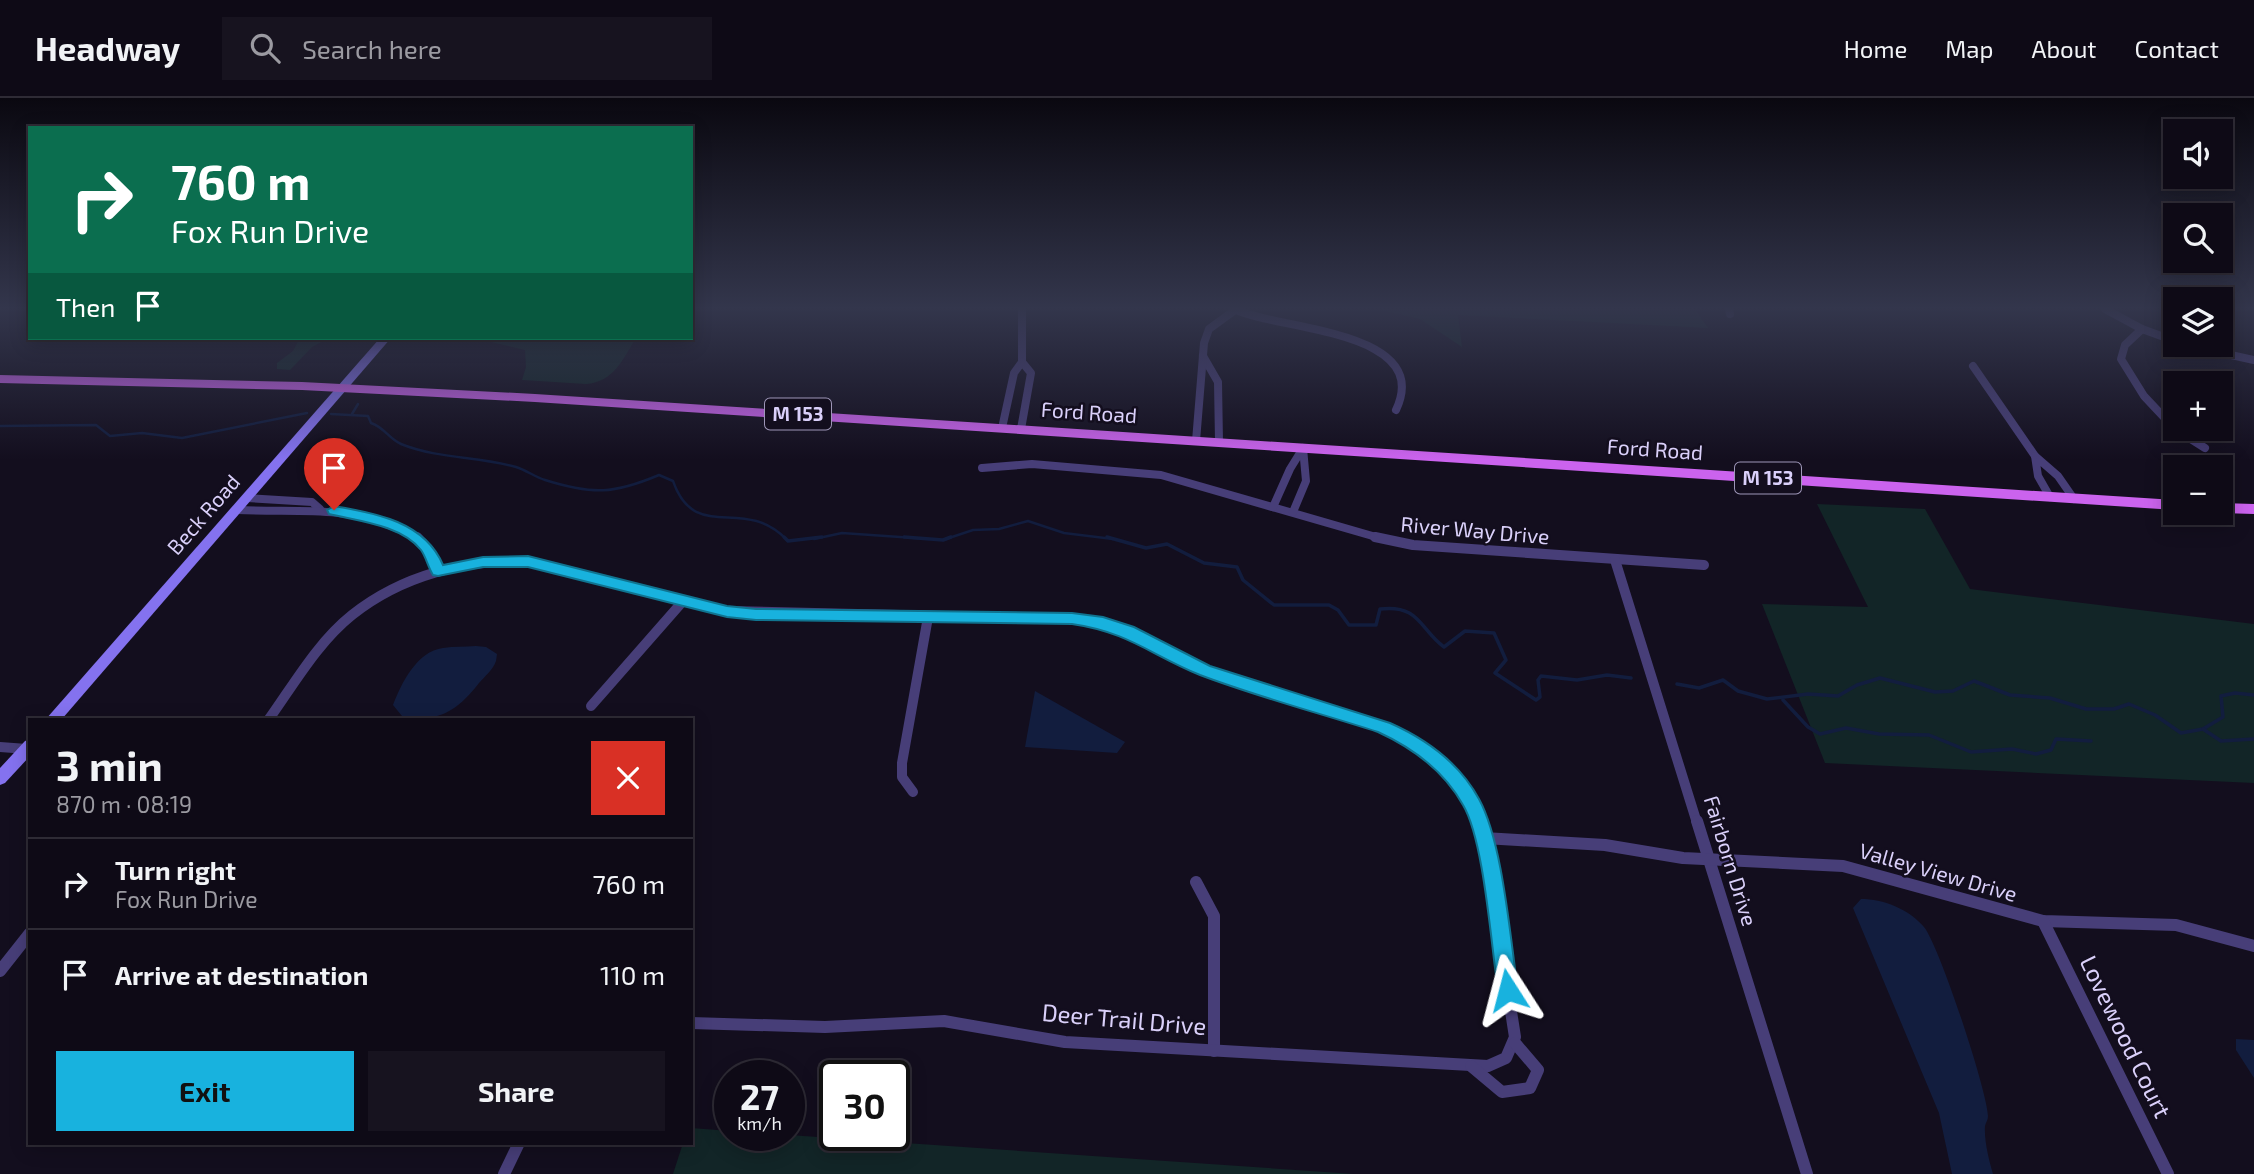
<!DOCTYPE html>
<html lang="en">
<head>
<meta charset="utf-8">
<style>
  body { margin:0; font-family:"Exo 2",sans-serif; background:#17131f; color:#f1f3f6; height:100vh; display:flex; flex-direction:column; font-size:26px; white-space:nowrap }
  * { box-sizing:border-box; margin:0 }
  p { font-size:23px; color:#9b9aa1 }
  .icon { flex:none; width:38px; height:38px; fill:none; stroke:currentColor; stroke-width:2; stroke-linecap:round; stroke-linejoin:round }
  .map { position:relative; flex:1; overflow:hidden }
  .details { position:absolute; left:28px; top:620px; width:665px; height:427px; display:flex; flex-direction:column; background:#0e0a16; border-radius:0px; box-shadow:0 4px 18px #0003,0 0 0 2px #2e2b35 }
  .details>* { flex:none }
  .top-card { position:absolute; left:28px; top:28px; width:665px; height:214px; border-radius:0px; box-shadow:0 4px 18px #0003,0 0 0 2px #2e2b35; background:#0b6e4f; color:#fff; overflow:hidden }
  .fabs { position:absolute; left:2163px; top:21px; display:grid; gap:14px }
  .fabs a { display:grid; place-items:center; width:70px; height:70px; border-radius:0px; background:#0e0a16; box-shadow:0 4px 18px #0003,0 0 0 2px #2e2b35; font-size:35px }
  .speed { position:absolute; left:714px; top:962px; display:flex; gap:14px; font-size:35px; font-weight:700; text-align:center }
  .speed>* { display:grid; place-content:center; width:91px; height:91px; border-radius:50%; background:#0e0a16; box-shadow:0 4px 18px #0003,0 0 0 2px #2e2b35; line-height:1 }
  .speed small { font-size:18px; font-weight:400 }
  .speed .limit { border:4px solid #111; border-radius:10px; background:#fff; color:#111 }
  .pin { position:absolute; display:grid; place-items:center; width:60px; height:60px; color:#fff; margin:-72px -30px; border-radius:50% 50% 50% 0; rotate:-45deg; box-shadow:0 0 7px #0007 }
  .pin .icon { rotate:45deg }
  .me { position:absolute; width:77px; margin:-38px; rotate:351deg; stroke-linejoin:round; filter:drop-shadow(0 0 5px #0008) }
  .turn { display:flex; align-items:center; gap:24px; height:147px; padding:0 28px; font-size:32px }
  .turn .icon { width:91px; height:91px; stroke-width:2.5 }
  .turn b { display:block; font-size:49px; line-height:60px }
  .then { display:flex; align-items:center; height:66px; padding:0 28px; background:#0003; gap:14px; font-size:26px }
  .round { display:grid; place-items:center; flex:none; width:74px; height:74px; border-radius:0px; background:#17131f }
  .headline { display:flex; align-items:center; justify-content:space-between; height:119px; padding:0 28px }
  h1 { font-size:42px; font-weight:700; line-height:52px }
  .button { display:flex; gap:14px; margin-top:auto; padding:14px 28px }
  .button a { flex:1; height:80px; border-radius:0px; background:#18b2de; color:#111; font-size:28px; font-weight:700; line-height:80px; text-align:center }
  .button a+a { background:#17131f; color:#f1f3f6 }
  ul { padding:0; list-style:none }
  li { display:flex; align-items:center; gap:21px; height:91px; padding:0 28px; border-top:2px solid #2e2b35 }
  li div { flex:1 }
  li b { display:block; font-size:26px }
  li em { font-style:normal }
  header { display:flex; align-items:center; gap:42px; box-sizing:border-box; height:98px; padding:0 35px; background:#0e0a16; border-bottom:2px solid #2e2b35 }
  header strong { font-size:33px }
  nav { display:flex; gap:38px; margin-inline-start:auto; font-size:24px }
  .search { width:490px; height:63px; background:#17131f; display:flex; align-items:center; gap:18px; box-sizing:border-box; padding:0 24px; border-radius:0px; color:#9b9aa1; font-size:26px }
  .map>svg:first-child { display:block }
  .green { fill:#122527 }
  .water { fill:#121d3e }
  .lines { fill:none; stroke-linecap:round; stroke-linejoin:round }
  .stream-far1 { stroke:#121d3e; stroke-width:2.5 }
  .stream { stroke:#121d3e; stroke-width:3.5 }
  .minor-far2 { stroke:#473e78; stroke-width:8 }
  .minor-far1 { stroke:#473e78; stroke-width:10 }
  .minor { stroke:#473e78; stroke-width:12 }
  .secondary { fill:#8472ef; fill-rule:evenodd }
  .primary { fill:#cb63ee; fill-rule:evenodd }
  .route { fill:#18b2de; stroke:#107490; stroke-width:2 }
  .labels { text-anchor:middle; stroke-width:5; stroke-linejoin:round; paint-order:stroke }
  .shield { fill:#130e1e; stroke:#9e96b8; stroke-width:2 }
  .shield-label { font-size:19px; font-weight:bold; fill:#dad0fa }
  .street-label { font-size:21px; fill:#dad0fa; stroke:#130e1e }
  .near-street-label { font-size:24px; fill:#dad0fa; stroke:#130e1e }
</style>
</head>
<body>
<header>
<strong>Headway</strong>
<div class="search"><svg class="icon" aria-label="search" viewBox="0 0 24 24"><circle cx="10" cy="10" r="6"/><path d="M15 15l6 6"/></svg>Search here</div>
<nav><a>Home</a><a>Map</a><a>About</a><a>Contact</a></nav>
</header>
<div class="map">
<svg width="2254" height="1076" viewBox="0 0 2254 1076">
  <rect width="100%" height="100%" fill="#130e1e"/>
  <!-- green -->
  <g class="green">
    <polygon points="1377,211 1695,211 1708,230 1458,217 1462,249 1420,221"/>
    <polygon points="300,240 329,240 312,249 290,272 277,271 277,265 293,253"/>
    <path d="M474,240H636C623,261 614,284 586,286L522,282L526,269L525,252Z"/>
    <polygon points="1817,406 1925,411 1970,491 2254,526 2254,685 1825,665 1762,506 1868,509"/>
    <polygon points="691,1030 730,1033 730,1038 789,1037 1354,1076 673,1076 683,1045 691,1045"/>
  </g>
  <!-- water -->
  <g class="water">
    <path d="M476,548L486,549L497,556L496,563C493,572 485,578 479,585C457,613 439,625 402,618L393,607C401,586 417,553 443,550C454,548 465,549 476,548Z"/>
    <polygon points="1035,593 1125,644 1117,655 1025,649"/>
    <path d="M1861,801C1883,801 1909,811 1924,829C1939,847 1987,992 1988,1018C1988,1022 1986,1024 1985,1028C1984,1043 1989,1062 1993,1076H1952L1939,1015L1853,810Z"/>
    <polygon points="2236,941 2254,942 2254,980 2236,952"/>
  </g>
  <g class="lines">
    <!-- stream-far1 -->
    <g class="stream-far1">
      <path d="M331,316L368,318L371,325C384,329 389,341 401,346C438,361 478,358 516,369C526,372 535,379 545,382C593,397 614,396 659,377L673,383C695,446 743,397 786,441"/>
      <polyline points="352,316 358,306"/>
      <polyline points="0,328 96,327 110,338 142,335 182,340 307,315"/>
      <polyline points="814,441 842,435 929,441"/>
      <polyline points="946,441 973,432 999,431 1028,423 1064,435 1113,441"/>
    </g>
    <!-- stream -->
    <g class="stream">
      <polyline points="784,439 788,443 822,439"/>
      <polyline points="904,439 943,442 951,439"/>
      <path d="M1107,439L1146,450L1167,446L1204,465L1237,469L1243,482L1274,507H1329L1338,512L1349,527H1376L1380,511C1420,506 1420,532 1444,549L1465,533L1494,535L1506,562L1495,575L1536,602L1540,599L1538,582L1541,578L1577,582L1607,577L1631,580"/>
      <polyline points="1677,586 1699,590 1723,582 1738,593 1767,601 1808,596 1838,598 1857,587 1880,580 1935,594 1953,593 1974,583 2010,597 2050,600 2086,611 2114,611 2129,606 2155,617 2181,635 2203,631 2223,619 2221,598 2235,595 2254,597"/>
      <polyline points="1783,602 1808,629 1820,636 1846,630 1879,636 1929,637 1971,654 2012,651 2036,656 2051,652 2056,641 2091,643"/>
      <polyline points="2203,631 2221,643 2254,641"/>
    </g>
    <!-- minor-far2 -->
    <g class="minor-far2">
      <polyline points="1022,211 1022,264"/>
      <path d="M1234,211C1276,232 1434,231 1396,312"/>
      <polyline points="1729,211 1730,216"/>
      <polyline points="2105,211 2142,231 2175,243"/>
      <polyline points="2142,231 2125,247 2121,261 2144,298 2175,331"/>
      <polyline points="2186,247 2254,262"/>
      <polyline points="1203,258 1218,284 1219,344"/>
      <polyline points="1973,268 2035,358"/>
      <polyline points="1002,330 1014,275 1022,264 1031,275 1021,331"/>
      <polyline points="2175,331 2205,350"/>
      <polyline points="1196,343 1204,245 1209,231 1235,212"/>
      <polyline points="982,370 1032,366 1161,377 1383,441"/>
      <polyline points="2050,399 2038,378 2035,358 2058,378 2074,401"/>
      <polyline points="247,400 312,404 320,411"/>
      <polyline points="1273,409 1290,371 1303,350"/>
      <path d="M237,412C296,415 338,407 394,429C403,433 412,435 419,441"/>
      <polyline points="1293,414 1306,383 1303,350"/>
    </g>
    <!-- minor-far1 -->
    <g class="minor-far1">
      <polyline points="417,439 429,452 438,473"/>
      <polyline points="1375,439 1413,447 1704,467"/>
      <polyline points="1615,462 1697,725"/>
      <polyline points="591,608 684,502"/>
      <path d="M269,621C294,586 318,544 352,517C401,478 467,460 528,464L727,513L1071,521L1118,529L1205,572L1384,630L1421,649L1438,662L1471,704L1479,725"/>
      <polyline points="0,649 27,651"/>
      <polyline points="913,694 902,679 902,665 928,519"/>
    </g>
    <!-- minor -->
    <g class="minor">
      <polyline points="1697,723 1807,1076"/>
      <polyline points="1484,740 1605,747 1683,760 1843,768 2043,823 2176,827 2254,848"/>
      <polyline points="1196,784 1214,818 1214,953"/>
      <polyline points="2043,823 2168,1076"/>
      <polyline points="0,873 30,835"/>
      <polyline points="691,925 825,929 944,923 1065,944 1488,968 1506,960 1515,939 1484,740 1478,723"/>
      <polyline points="1471,968 1502,994 1530,990 1538,972 1515,945"/>
      <polyline points="504,1076 519,1045"/>
    </g>
    <!-- secondary -->
    <g class="secondary">
      <polygon points="380,240 391,240 62,621 46,621"/>
      <polygon points="30,641 30,658 5,685 0,687 0,670 25,643"/>
    </g>
    <!-- primary -->
    <g class="primary">
      <polygon points="0,277 302,284 535,296 2175,402 2175,412 535,304 302,292 0,285"/>
      <polygon points="2221,405 2254,406 2254,416 2221,415"/>
    </g>
  </g>
  <!-- sky -->
  <linearGradient id="sky" x2="0" y2="1"><stop stop-color="#0a0810"/><stop offset="0.58" stop-color="#33364c"/><stop offset="1" stop-color="#33364c" stop-opacity="0"/></linearGradient>
  <rect width="2254" height="362" fill="url(#sky)"/>
  <!-- route -->
  <path class="route" d="M334,408C376,415 425,424 443,467L483,459L528,458L727,508L756,511L1072,515L1103,519L1134,529L1210,568L1390,625C1426,641 1460,666 1479,701C1503,745 1510,840 1518,892L1515,898L1508,901L1501,898L1498,892C1491,847 1484,742 1463,707C1444,673 1413,650 1378,634C1319,615 1258,599 1200,577C1151,557 1128,534 1072,526L756,522L727,519L528,469H483L438,478L433,477C428,469 426,459 421,452C401,427 358,423 329,416L327,412Z"/>
  <g class="labels">
    <!-- shield labels -->
    <g class="shield">
      <rect x="765" y="300.5" width="66" height="31" rx="5"/>
      <rect x="1735" y="364.5" width="66" height="31" rx="5"/>
    </g>
    <g class="shield-label">
      <text x="798" y="323">M 153</text>
      <text x="1768" y="387">M 153</text>
    </g>
    <!-- street labels -->
    <g class="street-label">
      <text transform="translate(1089 315) rotate(4)" y="7">Ford Road</text>
      <text transform="translate(1655 352) rotate(4)" y="7">Ford Road</text>
      <text transform="translate(204 417) rotate(-49)" y="7">Beck Road</text>
      <text transform="translate(1475 433) rotate(5)" y="7">River Way Drive</text>
      <text transform="translate(1730 763) rotate(73)" y="7">Fairborn Drive</text>
      <text transform="translate(1938 775) rotate(16)" y="7">Valley View Drive</text>
    </g>
    <!-- near-street labels -->
    <g class="near-street-label">
      <text transform="translate(1124 922) rotate(5)" y="8">Deer Trail Drive</text>
      <text transform="translate(2125 939) rotate(64)" y="8">Lovewood Court</text>
    </g>
  </g>
</svg>
<div class="fabs">
<a><svg class="icon" aria-label="sound" viewBox="0 0 24 24"><path d="M4 9h4l5-4v14l-5-4H4zM17 9q2 3 0 6"/></svg></a>
<a><svg class="icon" aria-label="search" viewBox="0 0 24 24"><circle cx="10" cy="10" r="6"/><path d="M15 15l6 6"/></svg></a>
<a><svg class="icon" aria-label="layers" viewBox="0 0 24 24"><path d="M12 4l9 5-9 5-9-5zM3 14l9 5 9-5"/></svg></a>
<a>+</a>
<a>−</a>
</div>
<div class="speed"><div>27<small>km/h</small></div><div class="limit">30</div></div>
<div class="pin" style="left:334px;top:412px;background:#d93025"><svg class="icon" aria-label="arrive" viewBox="0 0 24 24"><path d="M6 21V4h12l-3 4 3 4H6"/></svg></div>
<svg class="me" style="left:1508px;top:892px" viewBox="-20 -20 40 40"><path d="M0-17L14 15 0 8-14 15z" fill="#18b2de" stroke="#fff" stroke-width="4"/></svg>
<div class="top-card">
<div class="turn"><svg class="icon" aria-label="right" viewBox="0 0 24 24"><path d="M7 20v-9h11M14 6l5 5-5 5"/></svg><div><b>760 m</b>Fox Run Drive</div></div>
<div class="then">Then<svg class="icon" aria-label="arrive" viewBox="0 0 24 24"><path d="M6 21V4h12l-3 4 3 4H6"/></svg></div>
</div>
<section class="details">
<div class="headline"><div><h1>3 min</h1><p>870 m · 08:19</p></div><a class="round" style="background:#d93025;color:#fff"><svg class="icon" aria-label="close" viewBox="0 0 24 24"><path d="M6 6l12 12M18 6L6 18"/></svg></a></div>
<ul>
<li><svg class="icon" aria-label="right" viewBox="0 0 24 24"><path d="M7 20v-9h11M14 6l5 5-5 5"/></svg><div><b>Turn right</b><p>Fox Run Drive</p></div><em>760 m</em></li>
<li><svg class="icon" aria-label="arrive" viewBox="0 0 24 24"><path d="M6 21V4h12l-3 4 3 4H6"/></svg><div><b>Arrive at destination</b></div><em>110 m</em></li>
</ul>
<div class="button"><a>Exit</a><a>Share</a></div>
</section>
</div>
</body>
</html>
